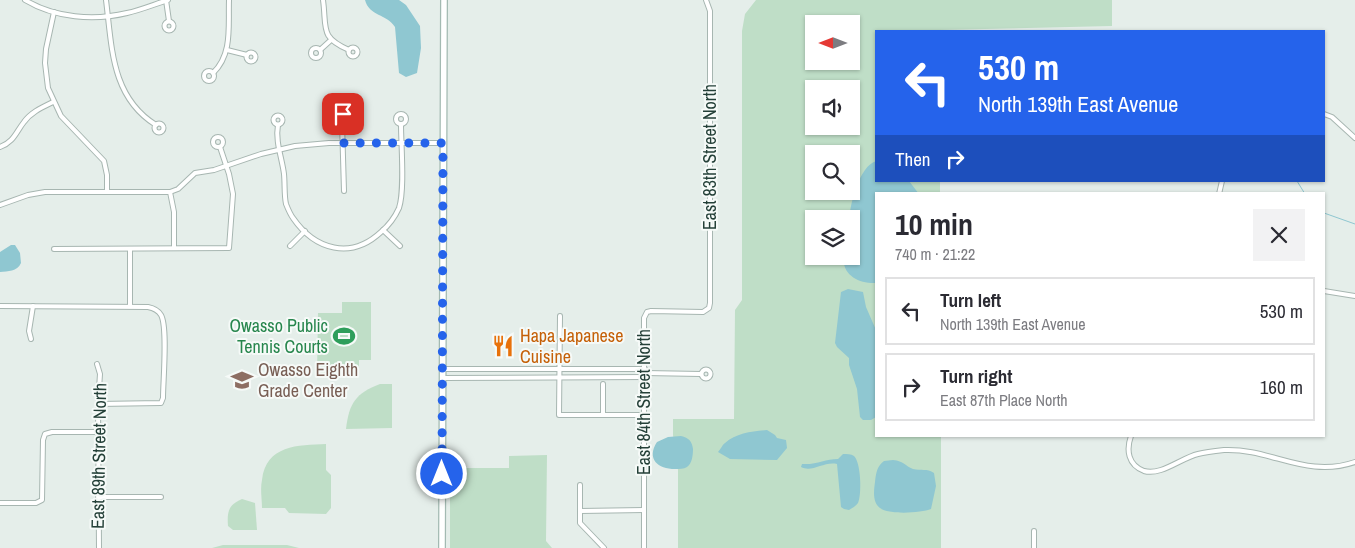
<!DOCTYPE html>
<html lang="en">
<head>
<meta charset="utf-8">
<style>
  body { margin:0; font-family:"Archivo Narrow",sans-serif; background:#f2f2f3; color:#2b2b33; height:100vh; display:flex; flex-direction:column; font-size:19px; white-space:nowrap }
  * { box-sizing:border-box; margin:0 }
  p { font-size:16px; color:#7c7c81 }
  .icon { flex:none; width:28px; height:28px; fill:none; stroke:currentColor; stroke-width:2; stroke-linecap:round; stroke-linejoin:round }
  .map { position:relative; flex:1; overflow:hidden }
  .details { position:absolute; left:875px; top:192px; width:450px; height:245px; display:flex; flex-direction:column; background:#fff; border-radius:0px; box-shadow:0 1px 4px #0004 }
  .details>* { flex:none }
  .top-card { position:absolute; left:875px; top:30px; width:450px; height:152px; border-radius:0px; box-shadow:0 1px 4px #0004; background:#2563eb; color:#fff; overflow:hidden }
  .needle { width:32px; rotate:270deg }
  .buttons { position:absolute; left:805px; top:15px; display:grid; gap:10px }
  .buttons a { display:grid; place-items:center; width:55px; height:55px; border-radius:0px; background:#fff; box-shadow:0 1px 4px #0004; font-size:25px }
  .pin { position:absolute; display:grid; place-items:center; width:42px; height:42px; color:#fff; margin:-21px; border-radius:10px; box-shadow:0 2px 8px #0006 }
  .me { position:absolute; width:55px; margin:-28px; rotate:0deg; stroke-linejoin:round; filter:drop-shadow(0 0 4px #0008) }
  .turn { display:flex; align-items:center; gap:18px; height:105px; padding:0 20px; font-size:22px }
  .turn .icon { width:65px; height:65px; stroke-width:2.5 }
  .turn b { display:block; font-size:35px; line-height:42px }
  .then { display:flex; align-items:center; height:48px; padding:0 20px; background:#0003; gap:10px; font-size:19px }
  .round { display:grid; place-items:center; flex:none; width:52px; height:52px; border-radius:0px; background:#f2f2f3 }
  .overview { display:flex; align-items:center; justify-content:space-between; height:85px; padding:0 20px }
  h1 { font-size:30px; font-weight:700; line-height:38px }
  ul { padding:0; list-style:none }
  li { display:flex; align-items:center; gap:15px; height:68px; margin:0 10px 8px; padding:0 10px; border:2px solid #e1e1e2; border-radius:0px }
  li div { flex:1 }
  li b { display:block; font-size:19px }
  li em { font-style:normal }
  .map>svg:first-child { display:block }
  .green { fill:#bfdec7; fill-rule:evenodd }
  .water { fill:#8fc7d1 }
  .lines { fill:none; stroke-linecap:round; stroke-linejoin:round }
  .stream { stroke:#8fc7d1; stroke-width:1 }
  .minor-casing { stroke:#a7b6b1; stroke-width:6 }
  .secondary-casing { stroke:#a3bab2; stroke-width:8 }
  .minor { stroke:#fff; stroke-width:4 }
  .secondary { stroke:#fff; stroke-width:5.5 }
  .route { stroke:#2563eb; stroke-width:9; stroke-dasharray:0 16.2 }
  .labels { text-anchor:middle; stroke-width:4; stroke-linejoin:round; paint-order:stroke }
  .street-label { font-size:18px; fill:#244038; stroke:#f6faf8 }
  .leisure-label { font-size:18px; fill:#27864d; stroke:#f6faf8; text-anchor:end }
  .food-label { font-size:18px; fill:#c56008; stroke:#f6faf8; text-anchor:start }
  .education-label { font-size:18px; fill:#785e54; stroke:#f6faf8; text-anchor:start }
</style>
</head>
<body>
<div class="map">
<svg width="1355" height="548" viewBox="0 0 1355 548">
  <rect width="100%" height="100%" fill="#e5eeea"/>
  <!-- green -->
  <g class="green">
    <path d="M756,0H1112V26L940,30V31H876V181H940V194H876V436H941V548H678V470L673,435V419H734L735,310L742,300V31L745,14ZM814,24H851V61H814ZM814,89H851V126H814ZM814,154H851V191H814ZM814,219H851V256H814Z"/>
    <polygon points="342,302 371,302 371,360 359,360 359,372 347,372 347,374 317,374 318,313 342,313"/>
    <path d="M380,384H392V428L346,429C349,403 356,393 380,384Z"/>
    <path d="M326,444V470L331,475V508L326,514L289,513L285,508H262C262,499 260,489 262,480C266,445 298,445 326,444Z"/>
    <polygon points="547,455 546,541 552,548 450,548 450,485 452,481 463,476 465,468 509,468 509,456"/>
    <path d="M242,499L255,503L257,530H233L228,526C227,512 228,505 242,499Z"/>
    <polygon points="223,545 287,545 299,548 212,548"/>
  </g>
  <!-- water -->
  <g class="water">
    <path d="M365,0H399L406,5L420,26L421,48L417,73L406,77L399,73L395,27C387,14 369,16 365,0Z"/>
    <path d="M876,161V181H909L919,194H876V283C860,284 841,275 844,256H851V219H849C851,202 859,167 876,161Z"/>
    <path d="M11,245H15L20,253L21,263C17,272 8,271 0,272V252Z"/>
    <polygon points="848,289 863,292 866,307 876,330 876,417 871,420 863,420 860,417 857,389 849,365 849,358 837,347 835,343 841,292"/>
    <path d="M767,430L775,435L777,438L786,440L787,448L777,460L730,459L718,452C721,449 722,445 725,443C736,433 753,431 767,430Z"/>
    <path d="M681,436C689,438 692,441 693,449C693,455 692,464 687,467C684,469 679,469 675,469C658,469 646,459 657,442L668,437Z"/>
    <path d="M843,454C847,454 851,454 854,456C861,462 862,495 858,503C856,506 852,508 849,510L844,509L841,507L837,464C824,461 812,473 801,467L802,464C817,465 825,459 838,459Z"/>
    <path d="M893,460C904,461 905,466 913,469C921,471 927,468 934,473L936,486L931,509C921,513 889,515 880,508C872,502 874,490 875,482C876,473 877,466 884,461Z"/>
  </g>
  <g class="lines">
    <!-- stream -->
    <g class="stream">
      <polyline points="1297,181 1305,194"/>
      <polyline points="1324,213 1355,224"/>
    </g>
    <!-- minor casing -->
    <g class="minor-casing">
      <g id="minor">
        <path d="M25,0C55,18 94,21 127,13C141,10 155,4 168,0"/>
        <path d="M106,0C112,47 111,97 156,125"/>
        <polyline points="166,0 169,21"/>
        <path d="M323,0C327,28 319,37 349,50"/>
        <polyline points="54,12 46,49 45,63 48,88 61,116 104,161 107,175 107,192"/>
        <circle cx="169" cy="26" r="4.5"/>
        <circle cx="353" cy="52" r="4.5"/>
        <circle cx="316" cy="53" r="5"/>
        <polyline points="227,50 247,55"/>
        <polyline points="320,50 331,40"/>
        <circle cx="251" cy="57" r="4.5"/>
        <circle cx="209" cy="76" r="5"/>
        <path d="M213,73C233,54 228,25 229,0"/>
        <circle cx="341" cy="118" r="5"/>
        <polyline points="1324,114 1332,117 1355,138"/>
        <circle cx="401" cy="119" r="5"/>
        <circle cx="278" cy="120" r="4.5"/>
        <polyline points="342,123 344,191"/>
        <circle cx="159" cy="128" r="4.5"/>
        <path d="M278,125C275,141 282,158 284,174C285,184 284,195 286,204C288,209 290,214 293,218C315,250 351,260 381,232C388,226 395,217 399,208C405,190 401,145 401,124"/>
        <circle cx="218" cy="142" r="5"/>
        <path d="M0,147C14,142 16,132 24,122C31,112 43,107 53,102"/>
        <polyline points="170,192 174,212 174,248"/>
        <polyline points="1219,194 1222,181"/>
        <polyline points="0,205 28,195 45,192 170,192 178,189 195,173 214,170 261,154 295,146 329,143 443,143"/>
        <polyline points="383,230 400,246"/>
        <polyline points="290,246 305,231"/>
        <polyline points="54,249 229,248 233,194 229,174 220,147"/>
        <polyline points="1324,291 1355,296"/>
        <path d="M0,306L148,307C153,308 158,310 161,315C168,327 163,381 163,398L161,403L98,404"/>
        <polyline points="130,306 130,249"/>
        <polyline points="560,316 559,415 644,415"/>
        <polyline points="31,339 29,331 33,306"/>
        <polyline points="97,364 100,374 98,404 99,548"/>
        <polyline points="442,369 645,369"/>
        <circle cx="706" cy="374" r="4.5"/>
        <polyline points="645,373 701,374"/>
        <polyline points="442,378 645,377"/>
        <polyline points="603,384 603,415"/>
        <path d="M1131,436C1126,450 1128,465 1144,471C1161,476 1181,458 1198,454C1206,452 1215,451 1224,450C1271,448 1306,479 1355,462"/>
        <polyline points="580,485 580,523 604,548"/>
        <polyline points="98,497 161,497"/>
        <polyline points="0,503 36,503 42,500 43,440 45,434 52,432 99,432"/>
        <polyline points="580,511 644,510"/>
        <polyline points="644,548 644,318 647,312 651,311 703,312 709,308 710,303 710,11 706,0"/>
        <polyline points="1034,548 1034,531"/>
      </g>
    </g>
    <!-- secondary casing -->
    <g class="secondary-casing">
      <polyline id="secondary" points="442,548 444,0"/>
    </g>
    <!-- minor -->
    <use href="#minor" class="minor"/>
    <!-- secondary -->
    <use href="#secondary" class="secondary"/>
  </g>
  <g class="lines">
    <!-- route -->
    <polyline class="route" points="343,114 346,118 342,123 343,143 443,143 442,474"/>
  </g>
  <!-- icons -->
  <defs>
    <g id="stadium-bare" transform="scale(1.725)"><path d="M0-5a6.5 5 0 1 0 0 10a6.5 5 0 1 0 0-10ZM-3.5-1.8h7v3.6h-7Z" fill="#2e9e5b" stroke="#f6faf8" stroke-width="2.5" paint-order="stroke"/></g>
    <g id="restaurant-bare" transform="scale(1.725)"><path d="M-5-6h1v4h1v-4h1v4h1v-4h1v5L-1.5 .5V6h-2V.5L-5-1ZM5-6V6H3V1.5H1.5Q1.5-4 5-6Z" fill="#e8710a" stroke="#f6faf8" stroke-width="2.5" paint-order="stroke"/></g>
    <g id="school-bare" transform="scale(1.725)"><path d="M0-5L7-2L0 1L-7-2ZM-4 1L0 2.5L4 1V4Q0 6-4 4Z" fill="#8d6e63" stroke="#f6faf8" stroke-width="2.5" paint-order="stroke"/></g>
  </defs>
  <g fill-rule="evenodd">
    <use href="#stadium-bare" x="344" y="336"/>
    <use href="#restaurant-bare" x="503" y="346"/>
    <use href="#school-bare" x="242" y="380"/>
  </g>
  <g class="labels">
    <!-- street labels -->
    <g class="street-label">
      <text transform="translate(710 157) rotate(-90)" y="6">East 83th Street North</text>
      <text transform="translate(644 402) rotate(-90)" y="6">East 84th Street North</text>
      <text transform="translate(99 456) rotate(-89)" y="6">East 89th Street North</text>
    </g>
    <!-- leisure labels -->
    <g class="leisure-label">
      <text x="328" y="332">Owasso Public<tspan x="328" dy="21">Tennis Courts</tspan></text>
    </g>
    <!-- food labels -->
    <g class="food-label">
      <text x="520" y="342">Hapa Japanese<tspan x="520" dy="21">Cuisine</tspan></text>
    </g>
    <!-- education labels -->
    <g class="education-label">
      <text x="258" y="376">Owasso Eighth<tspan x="258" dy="21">Grade Center</tspan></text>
    </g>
  </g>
</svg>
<div class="buttons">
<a><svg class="needle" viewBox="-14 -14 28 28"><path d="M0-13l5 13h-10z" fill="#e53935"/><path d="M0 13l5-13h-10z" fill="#7c7c81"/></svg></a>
<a><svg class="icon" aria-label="sound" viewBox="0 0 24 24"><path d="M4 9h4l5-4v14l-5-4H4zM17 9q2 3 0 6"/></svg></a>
<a><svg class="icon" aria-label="search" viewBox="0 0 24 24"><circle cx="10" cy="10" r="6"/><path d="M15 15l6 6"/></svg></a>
<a><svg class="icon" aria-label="layers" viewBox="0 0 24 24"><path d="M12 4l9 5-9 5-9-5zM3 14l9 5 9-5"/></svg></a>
</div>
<div class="pin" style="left:343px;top:114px;background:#d93025"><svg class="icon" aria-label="arrive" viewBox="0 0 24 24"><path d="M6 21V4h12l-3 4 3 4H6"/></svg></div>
<svg class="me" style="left:442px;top:474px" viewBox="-20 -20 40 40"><circle r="17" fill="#2563eb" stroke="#fff" stroke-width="3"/><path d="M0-11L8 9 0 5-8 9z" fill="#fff"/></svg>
<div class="top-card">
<div class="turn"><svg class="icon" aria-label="left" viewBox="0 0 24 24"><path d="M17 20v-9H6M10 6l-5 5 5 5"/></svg><div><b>530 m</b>North 139th East Avenue</div></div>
<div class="then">Then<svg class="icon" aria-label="right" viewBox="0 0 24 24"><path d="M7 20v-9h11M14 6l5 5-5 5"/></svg></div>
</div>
<section class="details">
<div class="overview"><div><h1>10 min</h1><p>740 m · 21:22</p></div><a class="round"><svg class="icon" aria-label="close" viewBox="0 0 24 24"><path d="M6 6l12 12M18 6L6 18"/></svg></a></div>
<ul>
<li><svg class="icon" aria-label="left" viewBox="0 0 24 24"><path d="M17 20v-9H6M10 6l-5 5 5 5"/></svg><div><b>Turn left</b><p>North 139th East Avenue</p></div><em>530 m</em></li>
<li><svg class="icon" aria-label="right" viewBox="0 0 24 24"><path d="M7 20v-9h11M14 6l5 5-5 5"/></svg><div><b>Turn right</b><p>East 87th Place North</p></div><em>160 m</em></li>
</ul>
</section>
</div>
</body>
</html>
